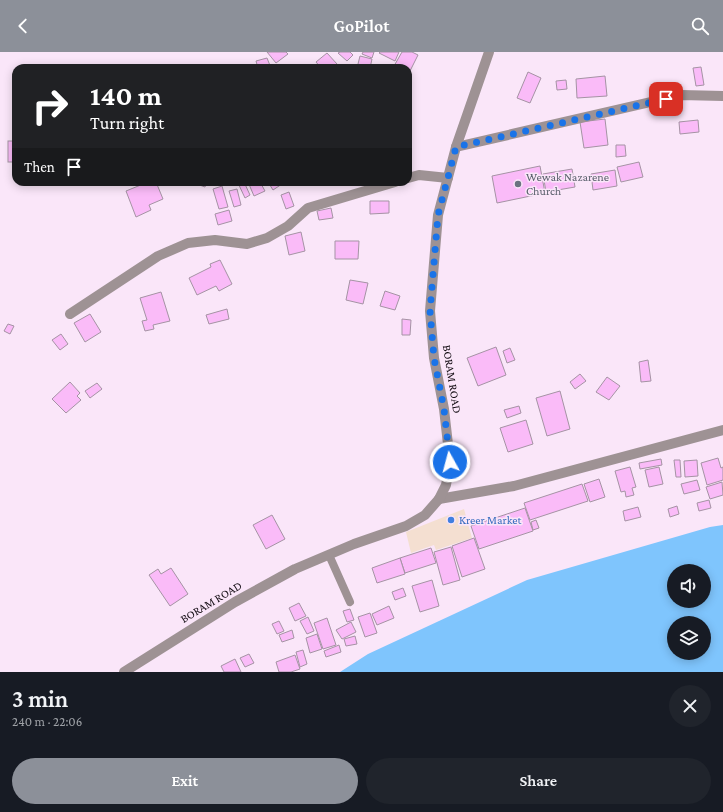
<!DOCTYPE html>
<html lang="en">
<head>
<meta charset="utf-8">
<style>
  body { margin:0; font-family:"Crimson Pro",serif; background:#20242c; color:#f1f3f6; height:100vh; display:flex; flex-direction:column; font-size:15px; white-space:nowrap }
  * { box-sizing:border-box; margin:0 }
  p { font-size:13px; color:#9ea1a6 }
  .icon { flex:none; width:22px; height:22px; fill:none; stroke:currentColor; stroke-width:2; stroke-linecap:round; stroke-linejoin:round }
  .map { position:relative; height:620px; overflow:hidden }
  .panel { display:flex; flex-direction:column; background:#171b24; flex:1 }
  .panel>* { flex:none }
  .hud { position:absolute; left:12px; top:12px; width:400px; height:122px; border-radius:12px; box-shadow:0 2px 10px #0003; background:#202124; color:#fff; overflow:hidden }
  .tools { position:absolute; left:667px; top:512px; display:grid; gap:8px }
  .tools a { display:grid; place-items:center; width:44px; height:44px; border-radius:50%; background:#171b24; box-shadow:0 2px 10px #0003; font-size:20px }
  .pin { position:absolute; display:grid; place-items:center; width:34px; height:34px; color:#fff; margin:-17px; border-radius:8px; box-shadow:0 2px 6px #0006 }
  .me { position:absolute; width:44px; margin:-22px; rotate:353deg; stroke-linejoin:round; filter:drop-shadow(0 0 3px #0008) }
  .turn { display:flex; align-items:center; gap:14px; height:84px; padding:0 12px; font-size:18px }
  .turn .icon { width:52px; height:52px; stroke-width:2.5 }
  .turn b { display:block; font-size:28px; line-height:34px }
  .then { display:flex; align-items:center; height:38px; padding:0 12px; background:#0003; gap:8px; font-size:15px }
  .round { display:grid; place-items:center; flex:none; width:42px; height:42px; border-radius:21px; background:#20242c }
  .overview { display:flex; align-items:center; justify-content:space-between; height:68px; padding:0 12px }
  h1 { font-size:24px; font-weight:600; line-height:30px }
  .button { display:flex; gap:8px; margin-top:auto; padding:8px 12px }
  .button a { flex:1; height:46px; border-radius:24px; background:#8c9099; color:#fff; font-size:16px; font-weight:600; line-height:46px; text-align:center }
  .button a+a { background:#20242c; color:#f1f3f6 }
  header { display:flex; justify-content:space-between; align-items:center; height:52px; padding:0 12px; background:#8c9099; color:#fff; font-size:18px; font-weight:600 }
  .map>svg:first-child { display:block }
  .commercial { fill:#f4dfd1 }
  .water { fill:#7fc5fd; fill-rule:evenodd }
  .building { fill:#fabbf8; stroke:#a593a4 }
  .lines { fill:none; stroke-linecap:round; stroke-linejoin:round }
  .service { stroke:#9e9294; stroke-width:8 }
  .minor { stroke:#9e9294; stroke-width:10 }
  .tertiary { stroke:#9e9294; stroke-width:10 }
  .route { stroke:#1a73e8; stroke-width:7; stroke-dasharray:0 12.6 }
  .worship-dot { fill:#6b7280; stroke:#fae6f9; stroke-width:1.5 }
  .shop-dot { fill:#3f7fe0; stroke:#fae6f9; stroke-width:1.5 }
  .labels { text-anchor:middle; stroke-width:3; stroke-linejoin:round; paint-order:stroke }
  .worship-label { font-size:12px; fill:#5b616d; stroke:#fae6f9; text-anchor:start }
  .street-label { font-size:12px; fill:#171017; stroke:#fae6f9 }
  .shop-label { font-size:12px; fill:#366cbe; stroke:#fae6f9; text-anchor:start }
</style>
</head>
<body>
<header><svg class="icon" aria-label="back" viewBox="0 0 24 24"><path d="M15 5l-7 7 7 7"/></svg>GoPilot<svg class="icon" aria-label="search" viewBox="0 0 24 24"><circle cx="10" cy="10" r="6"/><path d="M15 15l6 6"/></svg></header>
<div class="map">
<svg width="723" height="620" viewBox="0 0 723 620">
  <rect width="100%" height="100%" fill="#fae6f9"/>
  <!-- commercial -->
  <polygon class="commercial" points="464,457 472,486 436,498 434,493 411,501 406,480"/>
  <!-- water -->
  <path class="water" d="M723,473V620H340L368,602L527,528L710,475ZM674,519H704V549H674ZM674,571H704V601H674Z"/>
  <!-- building -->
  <g class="building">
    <polygon points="267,0 286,0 288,2 276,11"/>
    <polygon points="340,0 350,0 353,3 347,9 338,1"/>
    <polygon points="363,0 374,0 372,6 362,2"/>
    <polygon points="380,0 399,0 395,9 379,1"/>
    <polygon points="402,0 412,0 418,3 409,21 408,16 399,16 394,14"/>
    <polygon points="327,1 337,12 333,16 321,16 316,10"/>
    <polygon points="360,4 372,7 370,16 357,16"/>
    <polygon points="267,6 271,16 258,16 256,9"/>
    <polygon points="701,15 704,33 696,34 693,16"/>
    <polygon points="528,20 541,26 530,51 517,46"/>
    <polygon points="605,24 607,44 577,46 576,27"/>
    <polygon points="566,28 567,37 557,38 556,29"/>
    <polygon points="605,67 608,93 584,96 580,70"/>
    <polygon points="698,68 699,80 680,82 679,70"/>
    <rect x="8" y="89" width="8" height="21"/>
    <polygon points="616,93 625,93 626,104 616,105"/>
    <polygon points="639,110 643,125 621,130 617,115"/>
    <polygon points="540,114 545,141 497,151 492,124"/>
    <polygon points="572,117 575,135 546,140 543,122"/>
    <polygon points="615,118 617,134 593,138 591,122"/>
    <polygon points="148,130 156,130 163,147 149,153 151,158 136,165 126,139"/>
    <polygon points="194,130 207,130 205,135 194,131"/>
    <polygon points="240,130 244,130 250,143 245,146 238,131"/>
    <polygon points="248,130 260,130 265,139 254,144"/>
    <polygon points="268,130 285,130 273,138"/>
    <polygon points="222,134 228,155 219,157 213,137"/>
    <polygon points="237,137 241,153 234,155 229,139"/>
    <polygon points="289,140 294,154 286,157 281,143"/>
    <polygon points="370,149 389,149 389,161 370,162"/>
    <polygon points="331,156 333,166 319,168 317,159"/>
    <polygon points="229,158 232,169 218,173 215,162"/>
    <polygon points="301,180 305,199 289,203 285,184"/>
    <polygon points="335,189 359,189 358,207 335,207"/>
    <polygon points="220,208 232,232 219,239 216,234 197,243 189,226 211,215 210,212"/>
    <polygon points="350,228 368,231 363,252 346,248"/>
    <polygon points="385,239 400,244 395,258 380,254"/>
    <polygon points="161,240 170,269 153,273 154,277 145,279 142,269 147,268 140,246"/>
    <polygon points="227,257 229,267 209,272 206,263"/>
    <polygon points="90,262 101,280 85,290 74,271"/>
    <polygon points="402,267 411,268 410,283 402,283"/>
    <polygon points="8,272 14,274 10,282 4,279"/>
    <polygon points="61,282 68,292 60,298 52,288"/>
    <polygon points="496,295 506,323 478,334 467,306"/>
    <polygon points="510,296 515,308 507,311 503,299"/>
    <polygon points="648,308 651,329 641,330 639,310"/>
    <polygon points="580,322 586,329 575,337 570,330"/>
    <polygon points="607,325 620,334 609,348 596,340"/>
    <polygon points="70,330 80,341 77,344 81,348 66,361 52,347"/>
    <polygon points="97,331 102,337 90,346 85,339"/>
    <polygon points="560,339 570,377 547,384 536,346"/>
    <polygon points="519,354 521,361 507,366 504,358"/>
    <polygon points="526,368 533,392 508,400 500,376"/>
    <polygon points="718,406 721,416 723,415 723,428 707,433 701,411"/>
    <polygon points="661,407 662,413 640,417 639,411"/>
    <polygon points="674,408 680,408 681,425 676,425"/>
    <polygon points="697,408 698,424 685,425 684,409"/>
    <polygon points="630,415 636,435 632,436 634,443 626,445 625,439 621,440 615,419"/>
    <polygon points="659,415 663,432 649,435 645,418"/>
    <polygon points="599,427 605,445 590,450 584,432"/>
    <polygon points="697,428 700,438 684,442 681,432"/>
    <polygon points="722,430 723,443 710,447 706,435"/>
    <polygon points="582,432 588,449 530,468 524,451"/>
    <polygon points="709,448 711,456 699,459 697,451"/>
    <polygon points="677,454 679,462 670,465 668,457"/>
    <polygon points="638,455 641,465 625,469 623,459"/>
    <polygon points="525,456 533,479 479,497 471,474"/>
    <polygon points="272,463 285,487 266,497 253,473"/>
    <polygon points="536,468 539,476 533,478 531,470"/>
    <polygon points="474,486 485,517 462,525 452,494"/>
    <polygon points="451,495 460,528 443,533 434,500"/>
    <polygon points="431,496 436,511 405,521 400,506"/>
    <polygon points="400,506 405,522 377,531 372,516"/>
    <polygon points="171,516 188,542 170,554 149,523 158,517 161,522"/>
    <polygon points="432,528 439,554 420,560 412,534"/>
    <polygon points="403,536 406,544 395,548 392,540"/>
    <polygon points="299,551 306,564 295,569 289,556"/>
    <polygon points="389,554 394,566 377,573 372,562"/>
    <polygon points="350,557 354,568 347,570 343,559"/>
    <polygon points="370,561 377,581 365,585 358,565"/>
    <polygon points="308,565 314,579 307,582 300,569"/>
    <polygon points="327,566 336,593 323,597 314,571"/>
    <polygon points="279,569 284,579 277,582 272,572"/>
    <polygon points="351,570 356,580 342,587 336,578"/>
    <polygon points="292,578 294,586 282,590 279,583"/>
    <polygon points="317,582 322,597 310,601 306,586"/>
    <polygon points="355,584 357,592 346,594 344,587"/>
    <polygon points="339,593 341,600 326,605 324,599"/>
    <polygon points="303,598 307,612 300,615 296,600"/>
    <polygon points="249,602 254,611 245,615 240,606"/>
    <polygon points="295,603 300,617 291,620 279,620 276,610"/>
    <polygon points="235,607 241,620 224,620 221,614"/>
  </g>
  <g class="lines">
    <!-- service -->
    <polyline class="service" points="329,503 350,550"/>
    <!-- minor -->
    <g class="minor">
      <polyline points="456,95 681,43 723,44"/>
      <polyline points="408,126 419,123 448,126"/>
      <polyline points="70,262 158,204 188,191 215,188 247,192 267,186 288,174 308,156 395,130"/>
      <polyline points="439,447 514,434 723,378"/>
    </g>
    <!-- tertiary -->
    <polyline class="tertiary" points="124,620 235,550 295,517 354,492 406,474 425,463 439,447 446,433 450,410 444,357 434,306 430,259 438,163 456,95 489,0"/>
  </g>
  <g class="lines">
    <!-- route -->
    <polyline class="route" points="450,410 444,357 434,306 430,259 438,163 456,95 666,47"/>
  </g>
  <!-- markers -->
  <circle class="worship-dot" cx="518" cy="132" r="4"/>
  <circle class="shop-dot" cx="451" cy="468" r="4"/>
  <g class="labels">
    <!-- worship labels -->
    <g class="worship-label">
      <text x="526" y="129">Wewak Nazarene<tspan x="526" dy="14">Church</tspan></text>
    </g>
    <!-- street labels -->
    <g class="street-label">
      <text transform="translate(452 327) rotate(81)" y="4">BORAM ROAD</text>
      <text transform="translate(211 550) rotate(-31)" y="4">BORAM ROAD</text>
    </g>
    <!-- shop labels -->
    <g class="shop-label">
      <text x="459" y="472">Kreer Market</text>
    </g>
  </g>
</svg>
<div class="tools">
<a><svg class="icon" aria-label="sound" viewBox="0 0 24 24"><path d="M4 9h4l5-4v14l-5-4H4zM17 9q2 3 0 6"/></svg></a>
<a><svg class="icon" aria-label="layers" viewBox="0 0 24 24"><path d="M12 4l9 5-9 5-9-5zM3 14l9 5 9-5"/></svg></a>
</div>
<div class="pin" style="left:666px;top:47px;background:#d93025"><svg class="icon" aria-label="arrive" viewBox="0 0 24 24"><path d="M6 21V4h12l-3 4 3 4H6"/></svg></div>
<svg class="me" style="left:450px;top:410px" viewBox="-20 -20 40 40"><circle r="17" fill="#1a73e8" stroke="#fff" stroke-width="3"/><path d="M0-11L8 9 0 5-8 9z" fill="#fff"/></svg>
<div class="hud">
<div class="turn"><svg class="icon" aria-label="right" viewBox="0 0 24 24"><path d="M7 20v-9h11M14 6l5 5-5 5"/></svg><div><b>140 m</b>Turn right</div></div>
<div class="then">Then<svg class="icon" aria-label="arrive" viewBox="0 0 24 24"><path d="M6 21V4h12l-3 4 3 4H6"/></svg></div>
</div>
</div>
<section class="panel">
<div class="overview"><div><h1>3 min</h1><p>240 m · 22:06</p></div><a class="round"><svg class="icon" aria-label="close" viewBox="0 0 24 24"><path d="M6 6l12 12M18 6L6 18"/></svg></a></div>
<div class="button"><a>Exit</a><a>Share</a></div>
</section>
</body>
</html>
